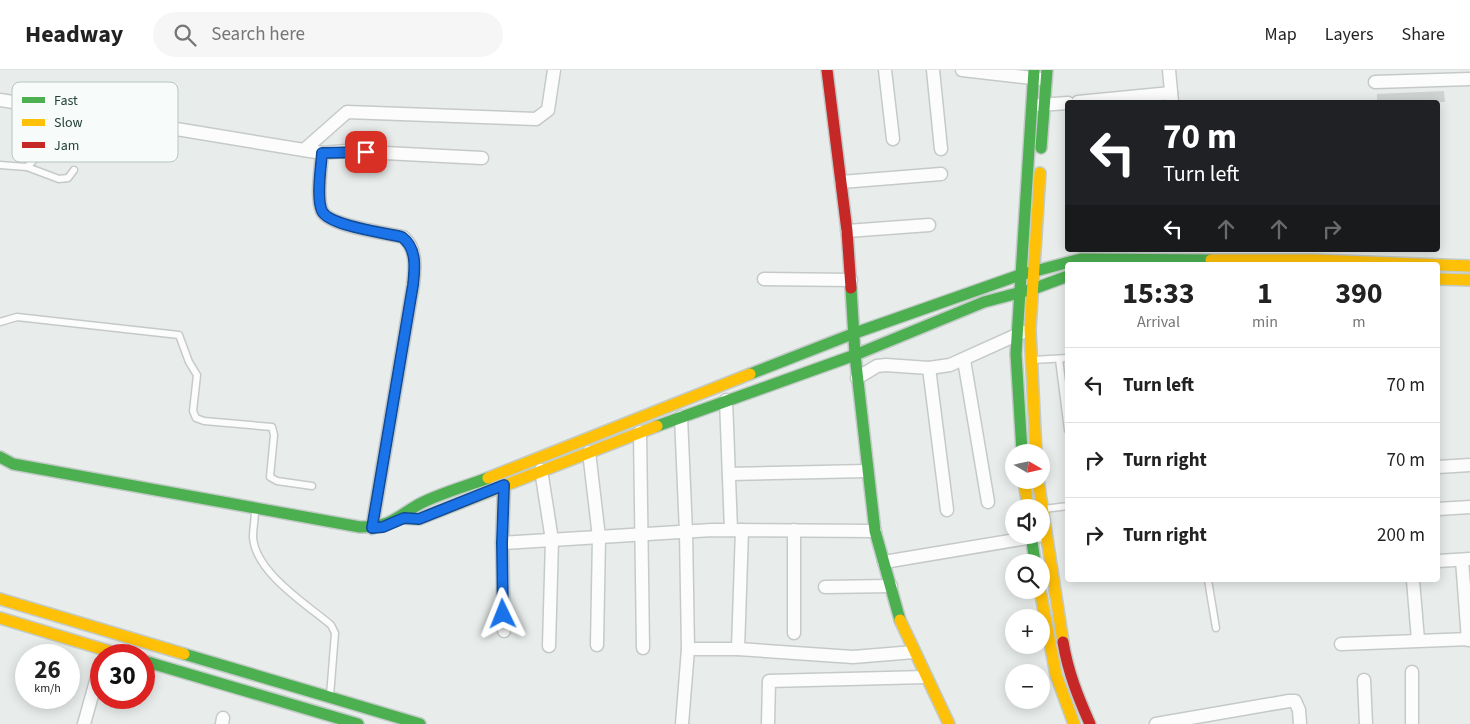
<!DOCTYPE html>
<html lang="en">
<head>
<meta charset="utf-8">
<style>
  body { margin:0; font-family:"Source Sans 3",sans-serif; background:#f6f6f6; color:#222; height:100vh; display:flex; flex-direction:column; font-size:19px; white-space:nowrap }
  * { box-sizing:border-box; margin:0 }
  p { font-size:16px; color:#767676 }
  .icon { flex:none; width:28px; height:28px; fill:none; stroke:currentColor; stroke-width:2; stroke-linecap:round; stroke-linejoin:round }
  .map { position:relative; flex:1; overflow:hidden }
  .sheet { position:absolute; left:1065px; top:192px; width:375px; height:320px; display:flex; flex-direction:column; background:#fff; border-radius:5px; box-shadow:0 2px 12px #0003 }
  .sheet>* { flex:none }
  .top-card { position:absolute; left:1065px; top:30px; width:375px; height:152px; border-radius:5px; box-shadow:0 2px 12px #0003; background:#202124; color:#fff; overflow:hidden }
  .needle { width:32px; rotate:99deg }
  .buttons { position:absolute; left:1005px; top:374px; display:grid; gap:10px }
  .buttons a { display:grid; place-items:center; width:45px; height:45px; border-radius:50%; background:#fff; box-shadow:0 2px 12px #0003; font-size:25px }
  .speed { position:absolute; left:15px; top:574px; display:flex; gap:10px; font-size:25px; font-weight:700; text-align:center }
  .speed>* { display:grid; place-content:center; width:65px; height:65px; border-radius:50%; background:#fff; box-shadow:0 2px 12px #0003; line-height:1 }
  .speed small { font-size:12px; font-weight:400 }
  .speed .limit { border:8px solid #d22; background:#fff; color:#111 }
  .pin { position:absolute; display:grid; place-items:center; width:42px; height:42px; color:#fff; margin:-21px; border-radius:10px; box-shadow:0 2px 8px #0006 }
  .me { position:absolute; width:55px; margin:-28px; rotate:358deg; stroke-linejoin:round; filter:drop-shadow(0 0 4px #0008) }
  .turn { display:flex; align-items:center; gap:18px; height:105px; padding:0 15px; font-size:22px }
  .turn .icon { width:65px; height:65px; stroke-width:2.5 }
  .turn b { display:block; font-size:35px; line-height:42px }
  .lanes { display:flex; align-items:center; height:48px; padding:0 15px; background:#0003; justify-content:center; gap:25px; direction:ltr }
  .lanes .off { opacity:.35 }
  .eta { display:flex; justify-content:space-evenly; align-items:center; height:85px; text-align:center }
  .eta b { font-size:30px; font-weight:700; line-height:35px }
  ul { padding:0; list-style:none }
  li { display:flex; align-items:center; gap:15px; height:75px; padding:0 15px; border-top:1px solid #e0e0e0 }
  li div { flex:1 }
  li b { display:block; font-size:19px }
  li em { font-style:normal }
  header { display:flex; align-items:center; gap:30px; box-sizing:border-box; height:70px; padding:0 25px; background:#fff; border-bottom:1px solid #e0e0e0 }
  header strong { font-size:24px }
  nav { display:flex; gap:28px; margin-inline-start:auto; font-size:18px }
  .search { width:350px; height:45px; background:#f6f6f6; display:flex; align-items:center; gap:12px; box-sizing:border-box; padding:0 18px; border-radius:28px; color:#767676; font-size:19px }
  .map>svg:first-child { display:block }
  .building { fill:#cfd4d2 }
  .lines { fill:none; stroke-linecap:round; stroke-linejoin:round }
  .lane-casing { stroke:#c5cac8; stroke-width:9 }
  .street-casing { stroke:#c5cac8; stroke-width:15 }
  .fast-casing { stroke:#c3cbc8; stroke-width:14 }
  .slow-casing { stroke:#c3cbc8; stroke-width:14 }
  .jam-casing { stroke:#c3cbc8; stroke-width:14 }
  .lane { stroke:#fcfcfc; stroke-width:6 }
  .street { stroke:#fcfcfc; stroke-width:12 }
  .fast { stroke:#4caf50; stroke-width:11 }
  .slow { stroke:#ffc107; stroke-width:11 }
  .jam { stroke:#c62828; stroke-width:11 }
  .route-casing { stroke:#114b97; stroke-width:12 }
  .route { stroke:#1a73e8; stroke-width:9 }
  .key { fill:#f7fbf9; stroke:#b8c4c0; stroke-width:1 }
  .key-label { font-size:14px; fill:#24423a }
</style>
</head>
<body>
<header>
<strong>Headway</strong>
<div class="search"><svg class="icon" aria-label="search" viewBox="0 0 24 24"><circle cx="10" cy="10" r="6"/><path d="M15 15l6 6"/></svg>Search here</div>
<nav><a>Map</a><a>Layers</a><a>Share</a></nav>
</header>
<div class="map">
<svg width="1470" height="654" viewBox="0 0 1470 654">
  <rect width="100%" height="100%" fill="#e8edeb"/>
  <!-- building -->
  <polygon class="building" points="1444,21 1445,32 1377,32 1377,24"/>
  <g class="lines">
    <!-- lane casing -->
    <g class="lane-casing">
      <g id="lane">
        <path d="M0,95L27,97C39,85 53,64 71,74L75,86"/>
        <polyline points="27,97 59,109 68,108 74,100"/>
        <polyline points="0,252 17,247 179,265 189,292 197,305 193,341 196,348 204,351 272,357 274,365 270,407 277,411 312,416"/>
        <polyline points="1059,289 1068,360"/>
        <polyline points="1032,290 1068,288"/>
        <polyline points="1044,439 1068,436"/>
        <path d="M255,440C255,449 253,459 253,467C255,502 306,534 331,555L335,563L330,626"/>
        <polyline points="1208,510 1216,558"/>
      </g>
    </g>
    <!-- street casing -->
    <g class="street-casing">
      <g id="street">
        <polyline points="885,0 893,69"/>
        <polyline points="933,0 941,79"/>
        <polyline points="962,0 1041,9"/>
        <polyline points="1169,0 1172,32"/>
        <polyline points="1375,12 1470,9"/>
        <polyline points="0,30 322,83"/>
        <polyline points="1078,32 1171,23"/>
        <polyline points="1038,35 1068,33"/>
        <polyline points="304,80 347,42 536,49 548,40 554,0"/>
        <polyline points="841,112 941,104"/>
        <polyline points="847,161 929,155"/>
        <polyline points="764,209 851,210"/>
        <polyline points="964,290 988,432"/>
        <polyline points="929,298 947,440"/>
        <polyline points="857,308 877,296 886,295 929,298 950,295 1023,262"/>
        <polyline points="726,330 731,460"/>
        <polyline points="681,347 686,462 688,579 682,654"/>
        <polyline points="640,362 643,578"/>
        <polyline points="589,382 599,467 597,575"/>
        <polyline points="1438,397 1470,395"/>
        <polyline points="541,400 552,470 549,576"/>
        <polyline points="729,404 867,401"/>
        <polyline points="1438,439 1470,437"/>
        <path d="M372,458L413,215C415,198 417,178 403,167C386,163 329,156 322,141C316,128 321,98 322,83L346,81L482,88"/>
        <polyline points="502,473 712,460 875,461"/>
        <polyline points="1462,490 1468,570"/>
        <polyline points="1438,491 1470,489"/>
        <polyline points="884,492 1039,466"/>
        <polyline points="1413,510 1418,570"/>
        <polyline points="825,517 891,516"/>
        <polyline points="504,561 502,473 504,415"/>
        <polyline points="794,563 794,460"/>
        <polyline points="1341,574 1470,569"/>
        <polyline points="688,579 738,579 853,587 914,582"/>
        <polyline points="738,579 742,460"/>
        <polyline points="1364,610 1366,654"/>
        <polyline points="84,654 101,593"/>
        <polyline points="222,654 223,648"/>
        <polyline points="768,654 769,611 926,607"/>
        <polyline points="1156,654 1289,631 1295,631 1299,640 1300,654"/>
        <polyline points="1412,654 1412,602"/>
      </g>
    </g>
    <!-- fast casing -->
    <g class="fast-casing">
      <g id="fast">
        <polyline points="1041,78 1047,0"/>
        <polyline points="851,218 855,285 875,461 900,550"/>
        <polyline points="750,304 855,263 1020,205 1081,189 1211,190"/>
        <polyline points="657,356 855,285 984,232 1033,219 1068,206"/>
        <polyline points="1022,382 1016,284 1034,0"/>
        <path d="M0,387L13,394L360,457C389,457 393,450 416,436C434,425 467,416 488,408"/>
        <polyline points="1031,465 1035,492"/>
        <polyline points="184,584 420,654"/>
        <polyline points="144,591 358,654"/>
      </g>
    </g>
    <!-- slow casing -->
    <g class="slow-casing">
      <g id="slow">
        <polyline points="1211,190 1315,190 1470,196"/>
        <polyline points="1438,209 1470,210"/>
        <polyline points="1036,382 1030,259 1040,103"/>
        <polyline points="488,408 750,304"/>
        <polyline points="1024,410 1028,438"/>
        <polyline points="1038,410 1063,572"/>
        <polyline points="404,448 419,449 657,356"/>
        <polyline points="1040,520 1056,605 1074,654"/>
        <polyline points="0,529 184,584"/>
        <polyline points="0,548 122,585"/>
        <polyline points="900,550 949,654"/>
      </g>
    </g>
    <!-- jam casing -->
    <g class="jam-casing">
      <g id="jam">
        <polyline points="827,0 847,161 851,218"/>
        <path d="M1063,572C1068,602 1078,627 1090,654"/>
      </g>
    </g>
    <!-- lane -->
    <use href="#lane" class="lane"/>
    <!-- street -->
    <use href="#street" class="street"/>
    <!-- fast -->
    <use href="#fast" class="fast"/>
    <!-- slow -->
    <use href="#slow" class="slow"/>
    <!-- jam -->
    <use href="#jam" class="jam"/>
  </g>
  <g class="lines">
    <!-- route casing -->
    <g class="route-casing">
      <path id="route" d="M366,82L322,83C321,98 316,128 322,141C329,156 386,163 402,167C417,178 415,198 413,215L372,458L383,457L404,448L419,449L504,415L502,473L503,544"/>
    </g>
    <!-- route -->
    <use href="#route" class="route"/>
  </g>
  <!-- legend -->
  <rect x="12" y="12" width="166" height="80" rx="8" class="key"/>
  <rect x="22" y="27" width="23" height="6" fill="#4caf50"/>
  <rect x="22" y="49" width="23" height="7" fill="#ffc107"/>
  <rect x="22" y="72" width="23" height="6" fill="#c62828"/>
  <g class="key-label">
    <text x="54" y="35">Fast</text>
    <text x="54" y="57">Slow</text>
    <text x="54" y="80">Jam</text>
  </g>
</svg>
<div class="buttons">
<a><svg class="needle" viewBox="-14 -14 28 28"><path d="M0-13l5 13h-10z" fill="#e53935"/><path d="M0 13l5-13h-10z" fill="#767676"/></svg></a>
<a><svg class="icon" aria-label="sound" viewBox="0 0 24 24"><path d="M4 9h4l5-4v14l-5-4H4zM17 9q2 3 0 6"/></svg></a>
<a><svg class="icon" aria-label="search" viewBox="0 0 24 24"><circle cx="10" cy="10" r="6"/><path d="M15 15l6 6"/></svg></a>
<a>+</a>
<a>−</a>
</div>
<div class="speed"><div>26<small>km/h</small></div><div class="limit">30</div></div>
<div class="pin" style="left:366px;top:82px;background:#d93025"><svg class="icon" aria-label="arrive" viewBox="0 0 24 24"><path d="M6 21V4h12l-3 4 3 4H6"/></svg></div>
<svg class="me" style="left:503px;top:544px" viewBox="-20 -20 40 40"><path d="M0-17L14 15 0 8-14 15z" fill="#1a73e8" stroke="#fff" stroke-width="4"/></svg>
<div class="top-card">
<div class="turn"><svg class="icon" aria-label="left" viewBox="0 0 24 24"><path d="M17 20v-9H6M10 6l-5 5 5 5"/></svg><div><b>70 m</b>Turn left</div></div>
<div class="lanes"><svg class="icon" aria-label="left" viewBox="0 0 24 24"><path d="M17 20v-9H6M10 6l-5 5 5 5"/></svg><svg class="icon off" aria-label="ahead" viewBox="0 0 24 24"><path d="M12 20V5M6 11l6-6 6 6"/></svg><svg class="icon off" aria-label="ahead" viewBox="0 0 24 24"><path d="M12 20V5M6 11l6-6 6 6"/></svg><svg class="icon off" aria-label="right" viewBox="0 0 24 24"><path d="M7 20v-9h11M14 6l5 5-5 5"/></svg></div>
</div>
<section class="sheet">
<div class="eta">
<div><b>15:33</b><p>Arrival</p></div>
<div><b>1</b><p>min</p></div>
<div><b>390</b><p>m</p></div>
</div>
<ul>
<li><svg class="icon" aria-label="left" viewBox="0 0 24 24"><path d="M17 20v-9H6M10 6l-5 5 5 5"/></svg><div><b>Turn left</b></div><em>70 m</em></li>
<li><svg class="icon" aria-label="right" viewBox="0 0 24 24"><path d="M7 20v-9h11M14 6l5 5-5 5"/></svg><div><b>Turn right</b></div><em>70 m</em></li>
<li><svg class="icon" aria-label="right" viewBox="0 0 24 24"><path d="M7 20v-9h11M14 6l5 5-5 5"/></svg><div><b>Turn right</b></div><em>200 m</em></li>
</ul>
</section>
</div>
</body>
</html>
